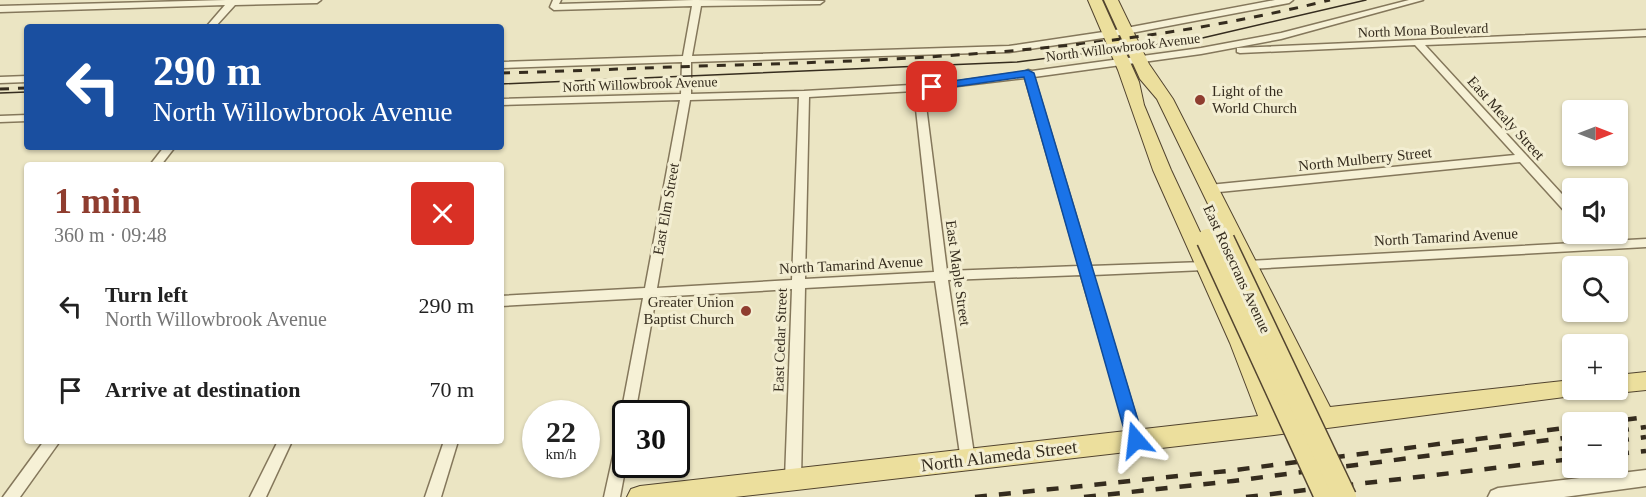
<!DOCTYPE html>
<html lang="en">
<head>
<meta charset="utf-8">
<style>
  body { margin:0; font-family:"Times New Roman",serif; background:#f2f2f2; color:#222; height:100vh; display:flex; flex-direction:column; font-size:22px; white-space:nowrap }
  * { box-sizing:border-box; margin:0 }
  p { font-size:20px; color:#767676 }
  .icon { flex:none; width:33px; height:33px; fill:none; stroke:currentColor; stroke-width:2; stroke-linecap:round; stroke-linejoin:round }
  .map { position:relative; flex:1; overflow:hidden }
  .side { position:absolute; left:24px; top:162px; width:480px; height:282px; display:flex; flex-direction:column; background:#fff; border-radius:6px; box-shadow:0 2px 4px #0004 }
  .side>* { flex:none }
  .banner { position:absolute; left:24px; top:24px; width:480px; height:126px; border-radius:6px; box-shadow:0 2px 4px #0004; background:#1a4fa0; color:#fff; overflow:hidden }
  .needle { width:39px; rotate:90deg }
  .tools { position:absolute; left:1562px; top:100px; display:grid; gap:12px }
  .tools a { display:grid; place-items:center; width:66px; height:66px; border-radius:6px; background:#fff; box-shadow:0 2px 4px #0004; font-size:30px }
  .speed { position:absolute; left:522px; top:400px; display:flex; gap:12px; font-size:30px; font-weight:700; text-align:center }
  .speed>* { display:grid; place-content:center; width:78px; height:78px; border-radius:50%; background:#fff; box-shadow:0 2px 4px #0004; line-height:1 }
  .speed small { font-size:15px; font-weight:400 }
  .speed .limit { border:3px solid #111; border-radius:9px; background:#fff; color:#111 }
  .pin { position:absolute; display:grid; place-items:center; width:51px; height:51px; color:#fff; margin:-26px; border-radius:12px; box-shadow:0 3px 9px #0006 }
  .me { position:absolute; width:66px; margin:-33px; rotate:343deg; stroke-linejoin:round; filter:drop-shadow(0 0 4px #0008) }
  .turn { display:flex; align-items:center; gap:21px; height:126px; padding:0 30px; font-size:27px }
  .turn .icon { width:78px; height:78px; stroke-width:2.5 }
  .turn b { display:block; font-size:42px; line-height:51px }
  .round { display:grid; place-items:center; flex:none; width:63px; height:63px; border-radius:6px; background:#f2f2f2 }
  .head { display:flex; align-items:center; justify-content:space-between; height:102px; padding:0 30px }
  h1 { font-size:36px; font-weight:700; line-height:45px; color:#8f3d2f }
  ul { padding:0; list-style:none }
  li { display:flex; align-items:center; gap:18px; height:84px; padding:0 30px }
  li div { flex:1 }
  li b { display:block; font-size:22px }
  li em { font-style:normal }
  .map>svg:first-child { display:block }
  .lines { fill:none; stroke-linecap:round; stroke-linejoin:round }
  .minor-casing { stroke:#84775b; stroke-width:3 }
  .tertiary-casing { stroke:#84775b; stroke-width:3 }
  .primary-casing { stroke:#52442f; stroke-width:2 }
  .minor { fill:#f6f1d6; fill-rule:evenodd }
  .tertiary { fill:#f6f1d6; fill-rule:evenodd }
  .primary { fill:#ecdf9d; fill-rule:evenodd }
  .tram { stroke:#352c1e; stroke-width:1.5 }
  .rail-far1 { stroke:#352c1e; stroke-width:3; stroke-dasharray:9 9; stroke-linecap:butt }
  .rail { stroke:#352c1e; stroke-width:4.5; stroke-dasharray:12 12; stroke-linecap:butt }
  .primary-bridge-casing { stroke:#52442f; stroke-width:25; stroke-linecap:butt }
  .primary-bridge { stroke:#ecdf9d; stroke-width:22 }
  .route { fill:#1a73e8; stroke:#114b97; stroke-width:1.5 }
  .poi-dot { fill:#8f3d2f; stroke:#f3eed2; stroke-width:2 }
  .labels { text-anchor:middle; stroke-width:6; stroke-linejoin:round; paint-order:stroke }
  .far-street-label { font-size:14px; fill:#352c1e; stroke:#f3eed2 }
  .poi-label { font-size:15px; fill:#352c1e; stroke:#f3eed2; text-anchor:start }
  .street-label { font-size:15px; fill:#352c1e; stroke:#f3eed2 }
  .near-street-label { font-size:18px; fill:#352c1e; stroke:#f3eed2 }
</style>
</head>
<body>
<div class="map">
<svg width="1646" height="497" viewBox="0 0 1646 497">
  <rect width="100%" height="100%" fill="#ebe5c3"/>
  <g class="lines">
    <!-- minor casing -->
    <g class="minor-casing">
      <g id="minor">
        <polygon points="226,0 321,0 317,3 235,5 215,27 206,27 225,5 0,12 0,6"/>
        <path d="M553,0H561L559,4L694,0L824,1L820,4L701,6L692,56L1009,46L1110,31L1275,0H1293L1289,3L1110,37L1009,52L691,62V94L804,91L946,83L1024,72L1028,70L1032,71L1201,48L1281,33L1409,0H1423L1281,39L1201,54L1034,77L1091,266L1204,262L1210,266L1204,270L1093,275L1143,440L1141,444L1136,446L1131,444L1129,440L1081,275L948,280L975,461L973,466L968,467L963,466L961,461L935,281L805,288L801,479L798,484L793,486L788,484L785,479L792,289L656,297L635,414H626V419L621,414L643,298L501,306V296L645,288L680,100L501,105V99L681,94L682,62L501,68V62L683,56L692,6L554,10L550,7ZM1025,78L1079,266L947,271L924,90ZM914,91L934,272L805,279L809,97ZM799,97L792,280L657,288L690,100Z"/>
        <polygon points="1646,30 1646,36 1425,45 1572,205 1572,216 1568,215 1520,162 1209,193 1203,189 1209,185 1515,155 1415,45 1240,53 1237,52 1237,48"/>
        <polygon points="27,76 27,82 0,83 0,77"/>
        <polygon points="27,115 27,121 0,122 0,116"/>
        <polygon points="164,147 175,147 161,165 150,165"/>
        <polygon points="1646,239 1646,247 1248,269 1242,265 1248,261"/>
        <polygon points="626,423 626,465 620,497 604,497 619,429 621,425"/>
        <polygon points="44,441 60,441 20,497 3,497"/>
        <polygon points="278,441 292,441 266,497 250,497"/>
        <polygon points="444,441 458,441 441,497 425,497"/>
      </g>
    </g>
    <!-- tertiary casing -->
    <g class="tertiary-casing">
      <polygon id="tertiary" points="1646,470 1646,486 1564,497 1488,497 1491,491 1498,488"/>
    </g>
    <!-- primary casing -->
    <g class="primary-casing">
      <g id="primary">
        <polygon points="1088,0 1102,0 1139,82 1144,105 1171,170 1252,343 1281,413 1308,410 1157,99 1140,79 1104,0 1118,0 1149,64 1173,99 1330,407 1572,380 1572,390 1583,390 1580,395 1274,435 735,497 627,497 631,489 640,486 1258,416 1230,343 1153,170 1118,70"/>
        <polygon points="1646,372 1646,390 1617,393 1609,390 1617,390 1617,375"/>
      </g>
    </g>
    <!-- minor -->
    <use href="#minor" class="minor"/>
    <!-- tertiary -->
    <use href="#tertiary" class="tertiary"/>
    <!-- primary -->
    <use href="#primary" class="primary"/>
    <!-- tram -->
    <g class="tram">
      <polyline points="501,84 1017,62 1198,39 1366,0"/>
      <polyline points="0,93 27,92"/>
    </g>
    <!-- rail-far1 -->
    <g class="rail-far1">
      <path d="M501,73C580,71 658,67 737,65C940,59 1132,49 1330,0"/>
      <polyline points="0,89 27,88"/>
    </g>
    <!-- rail -->
    <g class="rail">
      <polyline points="1601,423 1646,417"/>
      <polyline points="1617,431 1646,427"/>
      <polyline points="1617,441 1646,437"/>
      <polyline points="1559,449 1572,447"/>
      <polyline points="1617,454 1646,451"/>
      <polyline points="975,497 1227,471 1572,427"/>
      <polyline points="1084,497 1233,481 1572,437"/>
      <polyline points="1246,497 1572,459"/>
    </g>
    <!-- primary-bridge casing -->
    <g class="primary-bridge-casing">
      <g id="primary-bridge">
        <polyline points="1208,240 1326,497"/>
        <polyline points="1223,240 1345,497"/>
      </g>
    </g>
    <!-- primary-bridge -->
    <use href="#primary-bridge" class="primary-bridge"/>
  </g>
  <!-- route -->
  <polygon class="route" points="1028,70 1034,73 1144,440 1142,445 1130,445 1127,440 1024,77 932,90 927,87 932,84"/>
  <!-- markers -->
  <g class="poi-dot">
    <circle cx="1200" cy="100" r="6"/>
    <circle cx="746" cy="311" r="6"/>
  </g>
  <g class="labels">
    <!-- far-street labels -->
    <g class="far-street-label">
      <text transform="translate(1423 30) rotate(-2)" y="5">North Mona Boulevard</text>
      <text transform="translate(1123 47) rotate(-7)" y="5">North Willowbrook Avenue</text>
      <text transform="translate(640 84) rotate(-2)" y="5">North Willowbrook Avenue</text>
    </g>
    <!-- poi labels -->
    <g class="poi-label">
      <text x="1212" y="96">Light of the<tspan x="1212" dy="17">World Church</tspan></text>
      <text x="734" y="307" text-anchor="end">Greater Union<tspan x="734" dy="17">Baptist Church</tspan></text>
    </g>
    <!-- street labels -->
    <g class="street-label">
      <text transform="translate(1506 118) rotate(48)" y="5">East Mealy Street</text>
      <text transform="translate(1365 159) rotate(-6)" y="5">North Mulberry Street</text>
      <text transform="translate(666 209) rotate(-80)" y="5">East Elm Street</text>
      <text transform="translate(1446 237) rotate(-3)" y="5">North Tamarind Avenue</text>
      <text transform="translate(851 265) rotate(-3)" y="5">North Tamarind Avenue</text>
      <text transform="translate(1237 269) rotate(65)" y="5">East Rosecrans Avenue</text>
      <text transform="translate(958 273) rotate(82)" y="5">East Maple Street</text>
      <text transform="translate(780 340) rotate(-88)" y="5">East Cedar Street</text>
    </g>
    <!-- near-street labels -->
    <g class="near-street-label">
      <text transform="translate(999 456) rotate(-7)" y="6">North Alameda Street</text>
    </g>
  </g>
</svg>
<div class="tools">
<a><svg class="needle" viewBox="-14 -14 28 28"><path d="M0-13l5 13h-10z" fill="#e53935"/><path d="M0 13l5-13h-10z" fill="#767676"/></svg></a>
<a><svg class="icon" aria-label="sound" viewBox="0 0 24 24"><path d="M4 9h4l5-4v14l-5-4H4zM17 9q2 3 0 6"/></svg></a>
<a><svg class="icon" aria-label="search" viewBox="0 0 24 24"><circle cx="10" cy="10" r="6"/><path d="M15 15l6 6"/></svg></a>
<a>+</a>
<a>−</a>
</div>
<div class="speed"><div>22<small>km/h</small></div><div class="limit">30</div></div>
<div class="pin" style="left:932px;top:87px;background:#d93025"><svg class="icon" aria-label="arrive" viewBox="0 0 24 24"><path d="M6 21V4h12l-3 4 3 4H6"/></svg></div>
<svg class="me" style="left:1136px;top:440px" viewBox="-20 -20 40 40"><path d="M0-17L14 15 0 8-14 15z" fill="#1a73e8" stroke="#fff" stroke-width="4"/></svg>
<div class="banner">
<div class="turn"><svg class="icon" aria-label="left" viewBox="0 0 24 24"><path d="M17 20v-9H6M10 6l-5 5 5 5"/></svg><div><b>290 m</b>North Willowbrook Avenue</div></div>
</div>
<section class="side">
<div class="head"><div><h1>1 min</h1><p>360 m · 09:48</p></div><a class="round" style="background:#d93025;color:#fff"><svg class="icon" aria-label="close" viewBox="0 0 24 24"><path d="M6 6l12 12M18 6L6 18"/></svg></a></div>
<ul>
<li><svg class="icon" aria-label="left" viewBox="0 0 24 24"><path d="M17 20v-9H6M10 6l-5 5 5 5"/></svg><div><b>Turn left</b><p>North Willowbrook Avenue</p></div><em>290 m</em></li>
<li><svg class="icon" aria-label="arrive" viewBox="0 0 24 24"><path d="M6 21V4h12l-3 4 3 4H6"/></svg><div><b>Arrive at destination</b></div><em>70 m</em></li>
</ul>
</section>
</div>
</body>
</html>
